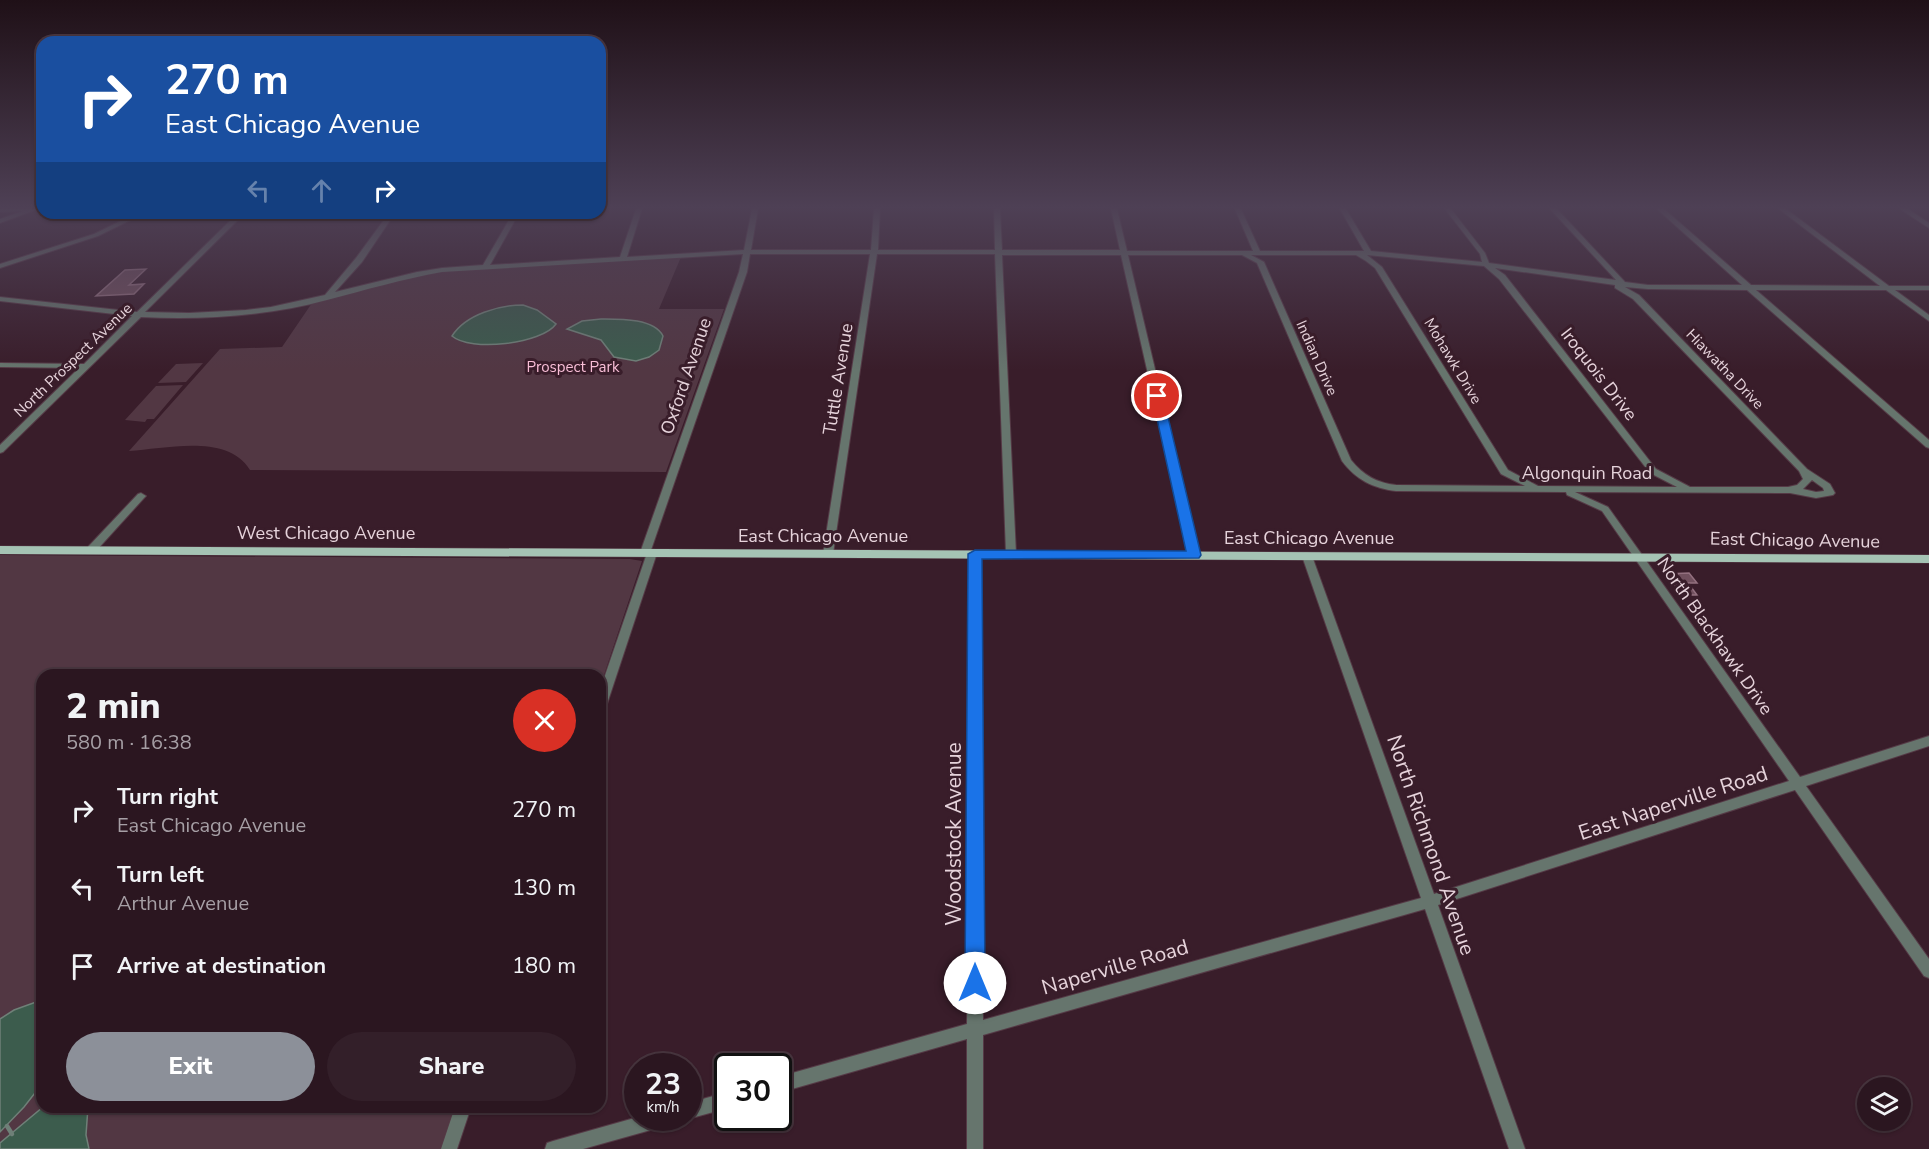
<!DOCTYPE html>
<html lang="en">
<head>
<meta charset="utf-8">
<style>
  body { margin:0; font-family:"Nunito Sans",sans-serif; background:#331f29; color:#f1f3f6; height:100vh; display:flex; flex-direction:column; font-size:22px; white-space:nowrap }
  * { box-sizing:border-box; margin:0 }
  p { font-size:20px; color:#a69fa5 }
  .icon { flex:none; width:33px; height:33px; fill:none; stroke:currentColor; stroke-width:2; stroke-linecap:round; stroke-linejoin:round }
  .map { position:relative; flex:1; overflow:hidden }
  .details { position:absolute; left:36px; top:669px; width:570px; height:444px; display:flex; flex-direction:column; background:#2b1620; border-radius:18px; box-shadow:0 2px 4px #0004,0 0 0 2px #47353e }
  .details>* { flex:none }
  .top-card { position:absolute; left:36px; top:36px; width:570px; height:183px; border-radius:18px; box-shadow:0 2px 4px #0004,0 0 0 2px #47353e; background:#1a4fa0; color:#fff; overflow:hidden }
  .controls { position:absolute; left:1857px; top:1077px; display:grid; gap:12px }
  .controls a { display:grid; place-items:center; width:54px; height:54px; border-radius:50%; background:#2b1620; box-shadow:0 2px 4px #0004,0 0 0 2px #47353e; font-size:30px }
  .speed { position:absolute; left:624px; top:1053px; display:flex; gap:12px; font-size:30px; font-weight:700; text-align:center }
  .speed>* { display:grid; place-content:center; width:78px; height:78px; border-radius:50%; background:#2b1620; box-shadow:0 2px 4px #0004,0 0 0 2px #47353e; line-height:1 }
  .speed small { font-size:15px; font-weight:400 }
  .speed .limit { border:3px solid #111; border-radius:9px; background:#fff; color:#111 }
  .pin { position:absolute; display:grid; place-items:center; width:51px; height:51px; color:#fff; margin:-26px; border:3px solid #fff; border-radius:50%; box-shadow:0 2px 6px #0007 }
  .me { position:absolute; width:66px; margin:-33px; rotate:0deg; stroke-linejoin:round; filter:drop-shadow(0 0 4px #0008) }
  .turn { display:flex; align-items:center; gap:21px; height:126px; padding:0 30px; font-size:27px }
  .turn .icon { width:78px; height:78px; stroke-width:2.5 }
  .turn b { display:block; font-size:42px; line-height:51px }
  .lanes { display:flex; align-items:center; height:57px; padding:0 30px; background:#0003; justify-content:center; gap:30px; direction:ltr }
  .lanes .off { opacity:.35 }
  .round { display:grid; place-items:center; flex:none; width:63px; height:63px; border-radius:32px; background:#331f29 }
  .overview { display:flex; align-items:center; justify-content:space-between; height:102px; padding:0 30px }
  h1 { font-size:36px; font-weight:800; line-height:45px }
  .button { display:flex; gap:12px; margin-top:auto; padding:12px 30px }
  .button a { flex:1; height:69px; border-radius:36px; background:#8c9099; color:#fff; font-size:24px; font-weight:800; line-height:69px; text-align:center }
  .button a+a { background:#331f29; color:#f1f3f6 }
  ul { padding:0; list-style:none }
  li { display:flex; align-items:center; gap:18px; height:78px; padding:0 30px }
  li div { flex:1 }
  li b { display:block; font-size:22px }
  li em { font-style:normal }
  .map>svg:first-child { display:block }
  .green { fill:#523743 }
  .water { fill:#3c5c4d; stroke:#6f8078; stroke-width:1.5 }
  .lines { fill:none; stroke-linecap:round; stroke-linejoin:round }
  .stream { stroke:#6f8078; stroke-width:4.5 }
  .building { fill:#71505e; stroke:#93707f; stroke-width:1.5 }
  .minor-casing { stroke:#553a46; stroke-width:2 }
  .major-casing { stroke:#553a46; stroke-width:1 }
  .minor { fill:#66756d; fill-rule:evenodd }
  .major { fill:#a5c3b4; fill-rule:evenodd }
  .route { fill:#1a73e8; stroke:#114b97; stroke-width:1.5 }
  .labels { text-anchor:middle; stroke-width:6; stroke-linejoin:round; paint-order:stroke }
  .far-street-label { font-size:15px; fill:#e6d3db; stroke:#391d2a }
  .far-park-label { font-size:15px; fill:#f9bed7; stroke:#391d2a }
  .street-label { font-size:18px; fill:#e6d3db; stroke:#391d2a }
  .near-street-label { font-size:21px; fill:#e6d3db; stroke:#391d2a }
</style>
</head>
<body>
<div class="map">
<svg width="1929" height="1149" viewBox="0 0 1929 1149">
  <rect width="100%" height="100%" fill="#391d2a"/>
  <!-- green -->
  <g class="green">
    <path d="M681,257L659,309H724L666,472L250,470C227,433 166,449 129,451L220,349L282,347L312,303L411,277L441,272Z"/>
    <polygon points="203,363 186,382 158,383 176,364"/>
    <polygon points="183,385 154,419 147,419 145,422 125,420 156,386"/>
    <polygon points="0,555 630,559 642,561 600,687 600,675 42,675 42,1107 455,1107 441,1149 0,1149"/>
  </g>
  <!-- water -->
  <g class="water">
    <path d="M523,305L537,310L556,324C542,344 470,352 452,336C466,314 500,305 523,305Z"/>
    <path d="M601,319C619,319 654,318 663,336L659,350L649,357L636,361L614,357L601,340L567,329L582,321Z"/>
    <polygon points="36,1002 42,1003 42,1084 24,1107 0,1132 0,1019 14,1010"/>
    <polygon points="43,1107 88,1107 86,1135 89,1149 0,1149 0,1143"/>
  </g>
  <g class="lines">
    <!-- stream -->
    <polyline class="stream" points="7,1126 12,1134"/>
  </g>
  <!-- building -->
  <g class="building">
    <polygon points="146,269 129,285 144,284 134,294 96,296 125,270"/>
    <polygon points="1689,573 1697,583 1688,583 1697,595 1682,595 1666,574"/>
  </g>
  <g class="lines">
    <!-- minor casing -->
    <g class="minor-casing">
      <g id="minor">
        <polygon points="0,209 38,209 0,223 0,219 23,211 0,212"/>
        <path d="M636,209H642L627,257L744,250L752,209H758L751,250H871L874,209H880L878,250H995L994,209H1000L1002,250H1120L1111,209H1117L1127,251H1253L1235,209H1241L1260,251H1364L1340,209H1346L1371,251L1482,262L1480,254L1445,209H1451L1485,253L1489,263L1616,280L1550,209H1557L1625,282L1648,285H1742L1657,209H1664L1751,285L1880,286L1779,209H1786L1889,286H1929V290H1895L1929,315V321L1886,290H1756L1929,440V448L1926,447L1747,290L1648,289L1625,287L1639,295L1807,469L1830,484L1835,493L1833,495L1816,498L1790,493L1575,492L1608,507L1800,777L1929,736V746L1806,786L1929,959V978L1924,976L1795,790L1438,905L1525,1149H1509L1425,909L983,1035V1149H967V1039L778,1093V1077L967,1024L970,554L971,552L975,551L980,554L983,1020L1421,898L1302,556L1303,554L1307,553L1312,556L1434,894L1789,781L1602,511L1567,495L1566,492L1396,491C1373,488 1356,480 1342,461L1257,263L1242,255H1128L1199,555L1194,558L1189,555L1121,255H1002L1016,554L1011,557L1006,554L995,254H877L833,554L828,557L823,554L870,254H750L747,272L651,550L656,551L657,553L606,707L604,710L600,712V690L646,556L641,555L640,553L739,272L743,254L442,272C403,279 365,290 327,300C267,316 203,320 141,317L3,452L0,453V445L79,368L0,367V363L84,364L132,316L0,301V297L137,312L238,213H245L145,312L189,313L246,310L271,307L325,295L356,258L389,213H395L362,262L335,292L417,272L442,268L483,265L513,213H519L490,265L620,257ZM1251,255H1356L1366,261L1375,268L1501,474L1525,486L1396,485C1377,483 1363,475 1351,460L1264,262ZM1367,255L1484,266L1499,279L1650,473L1677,487L1538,486L1508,470L1382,267ZM1495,268L1615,285V288L1633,299L1799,471L1803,479L1797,485L1788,487H1690L1656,469L1505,275ZM1812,480L1823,488L1824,491L1816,492L1803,489Z"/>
        <polygon points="1900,209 1908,209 1929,223 1929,228"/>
        <polygon points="137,213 145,213 98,236 0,268 0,264 94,234"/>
        <polygon points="141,493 146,496 144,498 95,552 87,552 86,550 87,548 138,494"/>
        <polygon points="728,1092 728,1108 688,1119 684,1118 688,1118 688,1103"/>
        <polygon points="455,1107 471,1107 457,1149 441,1149"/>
        <polygon points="638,1117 673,1118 671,1124 665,1126 583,1149 545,1149 547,1143 553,1141"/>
      </g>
    </g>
    <!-- major casing -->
    <g class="major-casing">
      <polygon id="major" points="0,546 1929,555 1929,563 0,554"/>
    </g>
    <!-- minor -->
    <use href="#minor" class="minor"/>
    <!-- major -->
    <use href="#major" class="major"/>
  </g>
  <!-- sky -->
  <linearGradient id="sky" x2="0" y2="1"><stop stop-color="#1f1017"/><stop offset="0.56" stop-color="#4e4055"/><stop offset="1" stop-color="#4e4055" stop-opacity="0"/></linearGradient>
  <rect width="1929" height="370" fill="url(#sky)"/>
  <!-- route -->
  <polygon class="route" points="1157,393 1163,396 1201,555 1199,558 982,559 985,983 982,990 975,992 968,990 965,983 968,554 975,550 1186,551 1152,396"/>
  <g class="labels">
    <!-- far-street labels -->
    <g class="far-street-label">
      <text transform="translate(1317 358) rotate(66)" y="5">Indian Drive</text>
      <text transform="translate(73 360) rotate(-44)" y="5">North Prospect Avenue</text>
      <text transform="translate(1453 361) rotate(59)" y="5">Mohawk Drive</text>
      <text transform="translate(1725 369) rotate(46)" y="5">Hiawatha Drive</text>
    </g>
    <!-- far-park labels -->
    <g class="far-park-label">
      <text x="573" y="372">Prospect Park</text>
    </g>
    <!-- street labels -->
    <g class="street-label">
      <text transform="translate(1599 374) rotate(52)" y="6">Iroquois Drive</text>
      <text transform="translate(686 376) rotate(-71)" y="6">Oxford Avenue</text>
      <text transform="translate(838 379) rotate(-81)" y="6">Tuttle Avenue</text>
      <text x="1587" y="479">Algonquin Road</text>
      <text x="326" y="539">West Chicago Avenue</text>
      <text x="823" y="542">East Chicago Avenue</text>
      <text x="1309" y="544">East Chicago Avenue</text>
      <text transform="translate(1795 540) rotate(1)" y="6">East Chicago Avenue</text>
      <text transform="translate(1715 636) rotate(55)" y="6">North Blackhawk Drive</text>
    </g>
    <!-- near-street labels -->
    <g class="near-street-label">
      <text transform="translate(1673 803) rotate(-18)" y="7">East Naperville Road</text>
      <text transform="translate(954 834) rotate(-90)" y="7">Woodstock Avenue</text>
      <text transform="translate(1431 845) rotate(71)" y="7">North Richmond Avenue</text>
      <text transform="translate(1115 967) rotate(-16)" y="7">Naperville Road</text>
    </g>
  </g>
</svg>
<div class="controls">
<a><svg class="icon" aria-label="layers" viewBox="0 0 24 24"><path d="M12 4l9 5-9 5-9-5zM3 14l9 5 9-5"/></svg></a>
</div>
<div class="speed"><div>23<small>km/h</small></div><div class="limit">30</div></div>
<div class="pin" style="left:1157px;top:396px;background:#d93025"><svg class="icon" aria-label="arrive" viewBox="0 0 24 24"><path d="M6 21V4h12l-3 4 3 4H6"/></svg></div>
<svg class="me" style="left:975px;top:983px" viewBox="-20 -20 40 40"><circle r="19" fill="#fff"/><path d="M0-13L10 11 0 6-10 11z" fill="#1a73e8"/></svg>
<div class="top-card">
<div class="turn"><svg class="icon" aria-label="right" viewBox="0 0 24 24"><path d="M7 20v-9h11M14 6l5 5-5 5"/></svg><div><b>270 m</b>East Chicago Avenue</div></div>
<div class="lanes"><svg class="icon off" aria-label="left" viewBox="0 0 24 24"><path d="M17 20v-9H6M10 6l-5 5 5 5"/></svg><svg class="icon off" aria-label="ahead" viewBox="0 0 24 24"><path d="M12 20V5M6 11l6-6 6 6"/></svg><svg class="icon" aria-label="right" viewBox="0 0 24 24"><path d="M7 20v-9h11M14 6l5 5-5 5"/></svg></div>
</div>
<section class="details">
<div class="overview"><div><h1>2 min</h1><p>580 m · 16:38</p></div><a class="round" style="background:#d93025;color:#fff"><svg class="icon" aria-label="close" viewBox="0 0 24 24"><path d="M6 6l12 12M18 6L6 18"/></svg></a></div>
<ul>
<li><svg class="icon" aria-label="right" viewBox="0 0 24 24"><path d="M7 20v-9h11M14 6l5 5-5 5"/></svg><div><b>Turn right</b><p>East Chicago Avenue</p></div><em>270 m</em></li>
<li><svg class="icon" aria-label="left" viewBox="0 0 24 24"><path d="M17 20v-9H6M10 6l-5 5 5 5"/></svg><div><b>Turn left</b><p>Arthur Avenue</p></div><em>130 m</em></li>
<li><svg class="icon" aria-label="arrive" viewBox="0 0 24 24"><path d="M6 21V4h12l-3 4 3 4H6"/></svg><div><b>Arrive at destination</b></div><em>180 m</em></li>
</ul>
<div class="button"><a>Exit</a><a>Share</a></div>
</section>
</div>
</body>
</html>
